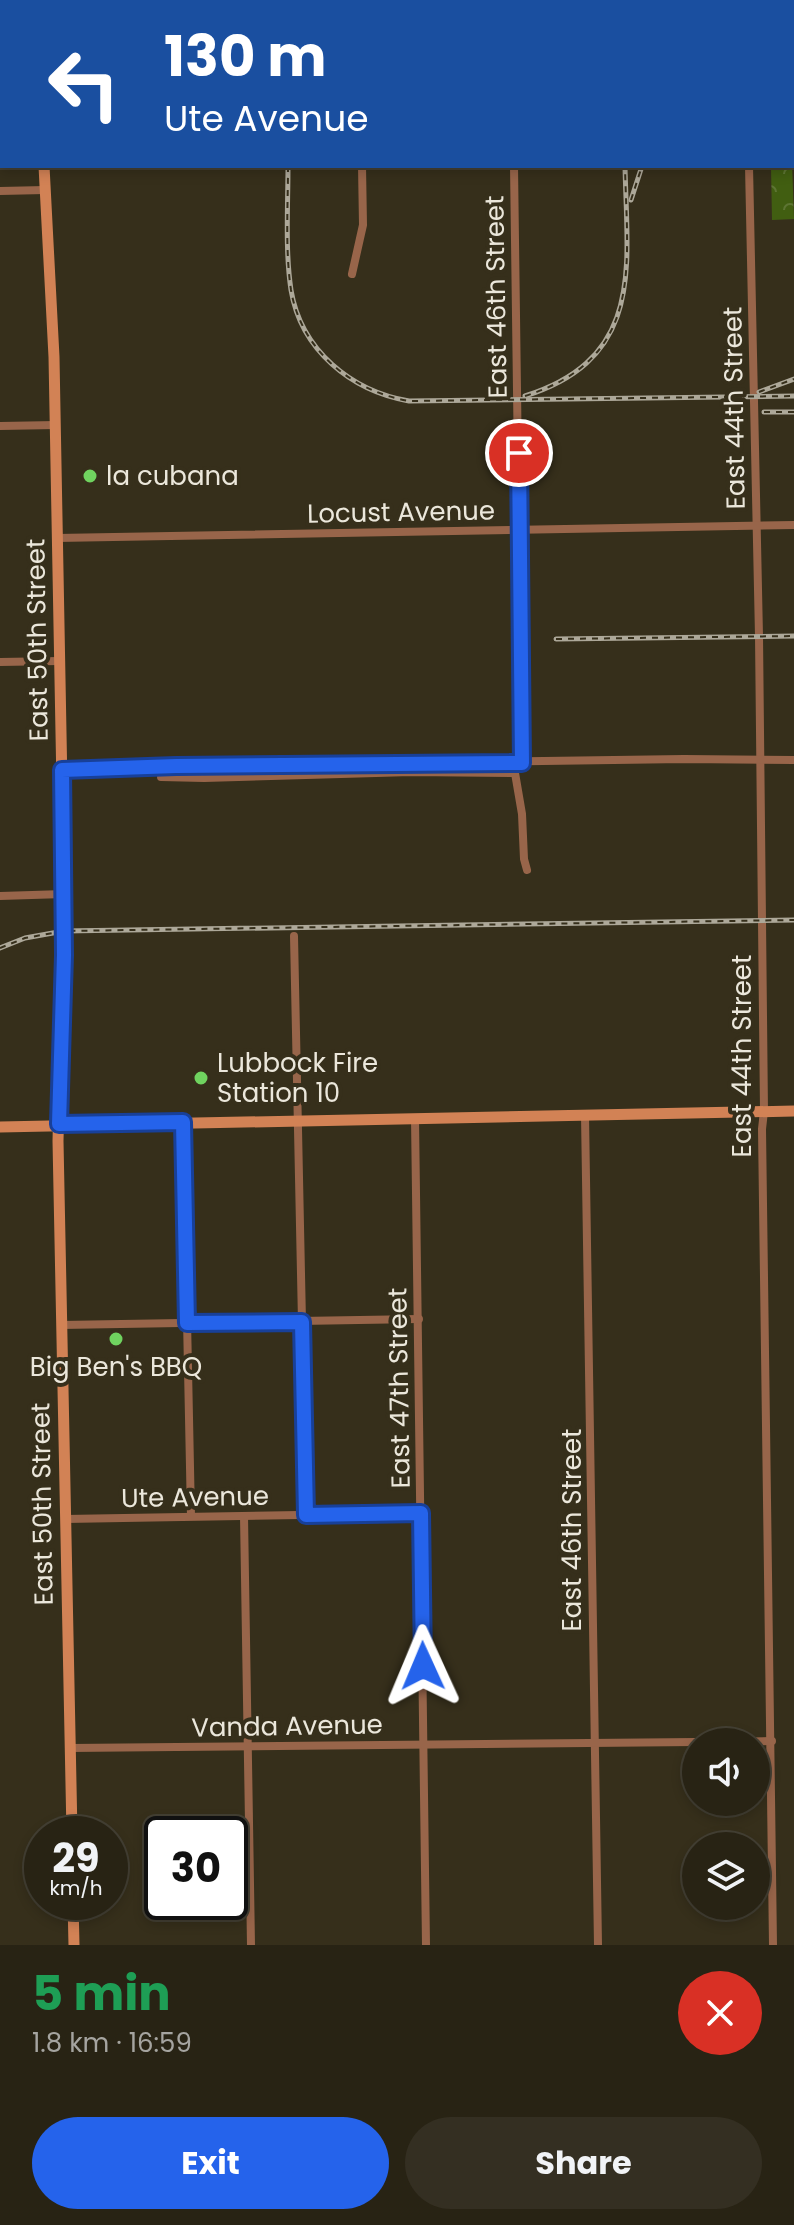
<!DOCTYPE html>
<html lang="en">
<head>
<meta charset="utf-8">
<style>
  body { margin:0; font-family:Poppins,sans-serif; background:#342f22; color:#f1f3f6; height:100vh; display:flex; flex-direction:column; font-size:30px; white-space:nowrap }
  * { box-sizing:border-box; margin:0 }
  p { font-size:26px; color:#a5a4a0 }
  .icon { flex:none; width:44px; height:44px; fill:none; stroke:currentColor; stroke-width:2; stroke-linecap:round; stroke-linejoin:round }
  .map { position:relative; height:1945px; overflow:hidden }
  .drawer { display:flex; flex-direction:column; background:#282314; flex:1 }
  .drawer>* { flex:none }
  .banner { position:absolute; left:0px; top:0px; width:794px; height:168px; box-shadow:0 4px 12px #0003,0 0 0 2px #444034; background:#1a4fa0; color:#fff; overflow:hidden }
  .buttons { position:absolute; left:682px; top:1728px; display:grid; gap:16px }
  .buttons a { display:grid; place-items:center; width:88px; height:88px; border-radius:50%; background:#282314; box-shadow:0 4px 12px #0003,0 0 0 2px #444034; font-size:40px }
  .speed { position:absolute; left:24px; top:1816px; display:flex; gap:16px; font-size:40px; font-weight:700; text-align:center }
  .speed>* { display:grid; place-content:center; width:104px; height:104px; border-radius:50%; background:#282314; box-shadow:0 4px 12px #0003,0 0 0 2px #444034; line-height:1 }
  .speed small { font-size:20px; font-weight:400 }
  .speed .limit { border:4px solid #111; border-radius:12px; background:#fff; color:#111 }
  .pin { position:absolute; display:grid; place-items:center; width:68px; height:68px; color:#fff; margin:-34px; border:4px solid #fff; border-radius:50%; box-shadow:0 2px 8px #0007 }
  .me { position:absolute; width:88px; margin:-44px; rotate:359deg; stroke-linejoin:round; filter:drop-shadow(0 0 6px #0008) }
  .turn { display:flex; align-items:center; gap:28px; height:168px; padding:0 32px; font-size:36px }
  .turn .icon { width:104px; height:104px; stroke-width:2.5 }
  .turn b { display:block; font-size:56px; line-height:68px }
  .round { display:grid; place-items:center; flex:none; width:84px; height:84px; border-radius:42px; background:#342f22 }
  .headline { display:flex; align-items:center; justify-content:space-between; height:136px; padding:0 32px }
  h1 { font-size:48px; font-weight:700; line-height:60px; color:#1e9e55 }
  .button { display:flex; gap:16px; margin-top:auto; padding:16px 32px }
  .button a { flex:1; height:92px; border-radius:48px; background:#2563eb; color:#fff; font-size:32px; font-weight:700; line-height:92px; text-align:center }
  .button a+a { background:#342f22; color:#f1f3f6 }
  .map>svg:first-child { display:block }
  .park { fill:url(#park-crowns) }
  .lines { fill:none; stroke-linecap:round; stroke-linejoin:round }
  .street { stroke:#98654a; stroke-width:8 }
  .secondary { stroke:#d28255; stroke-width:11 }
  .rail-casing { stroke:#ada899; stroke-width:5 }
  .rail { stroke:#362f1b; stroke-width:2; stroke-dasharray:6; stroke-linecap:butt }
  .route-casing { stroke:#184099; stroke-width:20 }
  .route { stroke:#2563eb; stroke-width:14 }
  .poi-dot { fill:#70d35f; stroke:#362f1b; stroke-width:3 }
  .labels { text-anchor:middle; stroke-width:8; stroke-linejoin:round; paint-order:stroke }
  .street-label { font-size:26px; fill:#ebe7db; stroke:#362f1b }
  .poi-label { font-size:26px; fill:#ebe7db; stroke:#362f1b; text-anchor:start }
</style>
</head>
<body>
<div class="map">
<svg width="794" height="1945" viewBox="0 0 794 1945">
  <defs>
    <pattern id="park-crowns" width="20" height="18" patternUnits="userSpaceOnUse" patternTransform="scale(2)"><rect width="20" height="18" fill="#415e11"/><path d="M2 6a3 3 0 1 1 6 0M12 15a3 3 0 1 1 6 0" fill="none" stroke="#5d7533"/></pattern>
  </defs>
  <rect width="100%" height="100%" fill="#362f1b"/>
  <!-- park -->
  <polygon class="park" points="792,162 794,219 772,220 771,166 792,166"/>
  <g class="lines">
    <!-- street -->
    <g class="street">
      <polyline points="159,0 159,2"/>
      <polyline points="359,0 359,2"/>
      <polyline points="511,0 511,2"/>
      <polyline points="747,0 747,2"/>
      <polyline points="514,166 522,763"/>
      <polyline points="749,166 759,636 764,1111 762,1129 773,1945"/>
      <polyline points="0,191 45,190"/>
      <polyline points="352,274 363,225 362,166"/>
      <polyline points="0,426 56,425"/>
      <polyline points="57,538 794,525"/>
      <polyline points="0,662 59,661"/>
      <polyline points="62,770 176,766 684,759 794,760"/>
      <polyline points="161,777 204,778 411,772 515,773 522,814 524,859 527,870"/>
      <polyline points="0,896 64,894"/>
      <polyline points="294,936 306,1515"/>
      <polyline points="585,1115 598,1945"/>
      <polyline points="415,1118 426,1945"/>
      <polyline points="183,1122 191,1516"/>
      <polyline points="61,1325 419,1319"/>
      <polyline points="244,1516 251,1945"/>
      <polyline points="65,1519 421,1513"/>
      <polyline points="713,1742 772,1741"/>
      <polyline points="70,1748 696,1742"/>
    </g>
    <!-- secondary -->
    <g class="secondary">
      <polyline points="40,0 40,2"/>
      <polyline points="44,166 54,357 64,894 58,1141 72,1834"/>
      <polyline points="0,1127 794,1111"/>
      <polyline points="73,1902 74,1945"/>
    </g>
    <!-- rail casing -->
    <g class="rail-casing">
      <g id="rail">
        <polyline points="286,0 286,2"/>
        <polyline points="622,0 622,2"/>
        <path d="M288,166C288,206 285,250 291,290C301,350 351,391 409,401L794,396"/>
        <polyline points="631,200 642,166"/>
        <polyline points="759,392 794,379"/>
        <path d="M525,396C645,358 627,267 625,166"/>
        <polyline points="764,412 794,412"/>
        <polyline points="556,639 794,636"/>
        <polyline points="0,948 25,938 64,931 794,920"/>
      </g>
    </g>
    <!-- rail -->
    <use href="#rail" class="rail"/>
  </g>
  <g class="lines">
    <!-- route casing -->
    <g class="route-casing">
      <polyline id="route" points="423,1666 421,1513 306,1515 302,1322 187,1323 183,1122 59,1124 64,955 62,770 176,766 522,763 519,453"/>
    </g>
    <!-- route -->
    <use href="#route" class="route"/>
  </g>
  <!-- markers -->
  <g class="poi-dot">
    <circle cx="90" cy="476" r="8"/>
    <circle cx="201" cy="1078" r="8"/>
    <circle cx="116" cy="1339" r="8"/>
  </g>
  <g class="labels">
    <!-- street labels -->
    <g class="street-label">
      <text transform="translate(496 297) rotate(-91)" y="9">East 46th Street</text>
      <text transform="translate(734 408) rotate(-91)" y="9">East 44th Street</text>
      <text transform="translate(401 512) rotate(-1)" y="9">Locust Avenue</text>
      <text transform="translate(37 640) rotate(-91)" y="9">East 50th Street</text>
      <text transform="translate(742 1056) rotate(-90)" y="9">East 44th Street</text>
      <text transform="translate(399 1388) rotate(-91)" y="9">East 47th Street</text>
      <text transform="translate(195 1497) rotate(-1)" y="9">Ute Avenue</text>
      <text transform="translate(42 1504) rotate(-91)" y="9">East 50th Street</text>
      <text transform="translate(572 1530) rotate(-90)" y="9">East 46th Street</text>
      <text transform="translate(287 1726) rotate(-1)" y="9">Vanda Avenue</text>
    </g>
    <!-- poi labels -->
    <g class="poi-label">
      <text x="106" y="485">la cubana</text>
      <text x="217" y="1072">Lubbock Fire<tspan x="217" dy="30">Station 10</tspan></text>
      <text x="116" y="1376" text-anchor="middle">Big Ben's BBQ</text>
    </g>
  </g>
</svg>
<div class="buttons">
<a><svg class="icon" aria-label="sound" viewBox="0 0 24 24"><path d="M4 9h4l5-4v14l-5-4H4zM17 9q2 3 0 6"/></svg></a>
<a><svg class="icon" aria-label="layers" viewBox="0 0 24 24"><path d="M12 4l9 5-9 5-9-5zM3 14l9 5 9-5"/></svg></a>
</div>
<div class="speed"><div>29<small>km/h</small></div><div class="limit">30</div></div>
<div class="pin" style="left:519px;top:453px;background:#d93025"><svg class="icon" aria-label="arrive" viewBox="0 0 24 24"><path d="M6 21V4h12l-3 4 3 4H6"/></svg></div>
<svg class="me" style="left:423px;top:1666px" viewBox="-20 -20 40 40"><path d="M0-17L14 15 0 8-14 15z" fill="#2563eb" stroke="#fff" stroke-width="4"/></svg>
<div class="banner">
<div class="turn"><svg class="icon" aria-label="left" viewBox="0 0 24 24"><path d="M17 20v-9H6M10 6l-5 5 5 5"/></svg><div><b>130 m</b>Ute Avenue</div></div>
</div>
</div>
<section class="drawer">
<div class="headline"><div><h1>5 min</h1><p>1.8 km · 16:59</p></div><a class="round" style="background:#d93025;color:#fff"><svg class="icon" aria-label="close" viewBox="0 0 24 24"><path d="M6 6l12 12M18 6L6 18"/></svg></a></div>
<div class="button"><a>Exit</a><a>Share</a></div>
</section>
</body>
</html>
